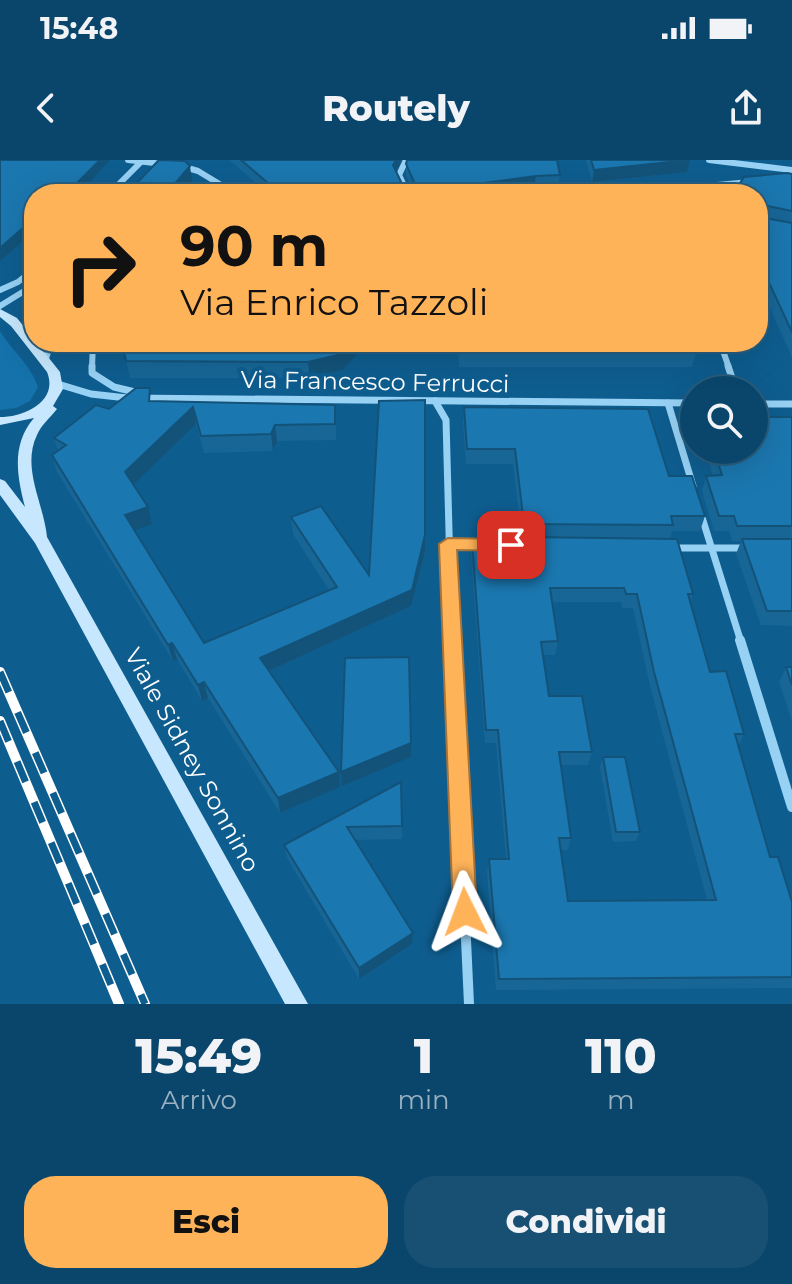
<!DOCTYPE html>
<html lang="it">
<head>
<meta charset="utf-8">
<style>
  body { margin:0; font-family:Montserrat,sans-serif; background:#185073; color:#f1f3f6; height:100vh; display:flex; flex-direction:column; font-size:30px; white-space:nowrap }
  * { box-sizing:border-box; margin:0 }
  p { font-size:26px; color:#99b1c1 }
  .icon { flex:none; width:44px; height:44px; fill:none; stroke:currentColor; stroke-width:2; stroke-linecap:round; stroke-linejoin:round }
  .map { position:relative; height:844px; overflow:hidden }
  .sheet { display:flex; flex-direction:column; background:#0a466b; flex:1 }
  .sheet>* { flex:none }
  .top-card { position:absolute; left:24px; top:24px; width:744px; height:168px; border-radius:32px; box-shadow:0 8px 32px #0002,0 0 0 2px #2a5e7e; background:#ffb359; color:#111; overflow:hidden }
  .controls { position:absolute; left:680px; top:216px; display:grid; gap:16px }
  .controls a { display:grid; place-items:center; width:88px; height:88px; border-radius:50%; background:#0a466b; box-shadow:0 8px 32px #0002,0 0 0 2px #2a5e7e; font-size:40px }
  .pin { position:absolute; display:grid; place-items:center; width:68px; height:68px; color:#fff; margin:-34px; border-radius:16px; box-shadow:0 4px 12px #0006 }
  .me { position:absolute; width:88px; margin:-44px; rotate:357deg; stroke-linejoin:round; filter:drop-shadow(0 0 6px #0008) }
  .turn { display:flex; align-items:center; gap:28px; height:168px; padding:0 24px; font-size:36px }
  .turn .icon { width:104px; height:104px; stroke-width:2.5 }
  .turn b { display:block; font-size:56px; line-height:68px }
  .eta { display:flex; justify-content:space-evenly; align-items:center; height:136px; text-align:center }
  .eta b { font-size:48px; font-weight:800; line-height:56px }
  .action { display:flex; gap:16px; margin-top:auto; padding:16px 24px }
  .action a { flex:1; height:92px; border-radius:32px; background:#ffb359; color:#111; font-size:32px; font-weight:800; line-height:92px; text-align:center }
  .action a+a { background:#185073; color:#f1f3f6 }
  .status { display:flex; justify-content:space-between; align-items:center; height:56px; padding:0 40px; background:#0a466b; direction:ltr }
  .status svg { height:22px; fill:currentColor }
  header { display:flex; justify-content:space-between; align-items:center; height:104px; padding:0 24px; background:#0a466b; font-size:36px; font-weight:800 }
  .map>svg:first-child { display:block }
  .green { fill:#1572aa }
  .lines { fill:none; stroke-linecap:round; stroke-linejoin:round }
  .street-far2 { stroke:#97d1f4; stroke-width:6 }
  .street-far1 { stroke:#97d1f4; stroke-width:7 }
  .street { stroke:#97d1f4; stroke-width:10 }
  .secondary { fill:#c6e7fd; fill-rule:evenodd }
  .rail-casing { stroke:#fff; stroke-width:10 }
  .rail { stroke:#0e5d8f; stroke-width:7; stroke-dasharray:22; stroke-linecap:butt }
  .wall { fill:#176696; fill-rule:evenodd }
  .shaded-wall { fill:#13537a }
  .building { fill:#1b77af; stroke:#13537a; stroke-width:2; fill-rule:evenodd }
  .route { fill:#ffb359; stroke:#a6743a; stroke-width:2 }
  .labels { text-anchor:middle; stroke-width:8; stroke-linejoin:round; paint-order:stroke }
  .street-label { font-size:24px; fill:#fff; stroke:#0e5d8f }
</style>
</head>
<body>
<div class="status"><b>15:48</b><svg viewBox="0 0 49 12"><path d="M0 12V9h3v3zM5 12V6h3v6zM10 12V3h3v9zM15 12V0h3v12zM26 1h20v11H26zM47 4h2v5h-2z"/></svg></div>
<header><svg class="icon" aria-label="back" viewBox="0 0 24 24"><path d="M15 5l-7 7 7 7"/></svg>Routely<svg class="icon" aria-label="share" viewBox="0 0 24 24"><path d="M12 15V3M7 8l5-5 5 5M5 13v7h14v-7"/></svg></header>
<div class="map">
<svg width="792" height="844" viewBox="0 0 792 844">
  <rect width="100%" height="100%" fill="#0e5d8f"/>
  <!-- green -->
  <path class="green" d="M0,171C12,191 31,205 38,227L30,241L16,248L0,250Z"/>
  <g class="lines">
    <!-- street-far2 -->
    <g class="street-far2">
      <polyline points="128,0 163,4"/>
      <polyline points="406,0 399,15 408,34"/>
      <polyline points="709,0 792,10"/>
      <polyline points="181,6 198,11 236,34"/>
      <polyline points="109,34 142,1"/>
      <polyline points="619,34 750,22"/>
      <polyline points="0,130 18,122 34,109"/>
      <polyline points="0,146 34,125"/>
      <polyline points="720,182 729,208"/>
      <polyline points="46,199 51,182"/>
      <polyline points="92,208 93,182"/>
    </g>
    <!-- street-far1 -->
    <g class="street-far1">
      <polyline points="92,206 92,213 114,227 139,233"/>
      <polyline points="728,206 736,230"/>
      <polyline points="58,224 91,234 127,238 694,243"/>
      <polyline points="435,241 446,260 452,482"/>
      <polyline points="668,243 693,326"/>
      <polyline points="754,244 792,244"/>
      <polyline points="700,351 741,482"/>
      <polyline points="448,384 479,384"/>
      <polyline points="669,388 747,388"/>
    </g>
    <!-- street -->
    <g class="street">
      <polyline points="452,480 469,844"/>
      <polyline points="740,480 792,647"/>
    </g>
    <!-- secondary -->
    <path class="secondary" d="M0,149L17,158L60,212L63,229L53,246L57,249C50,258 41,265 37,275C21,308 44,344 47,377L308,844H285L35,383L0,335V319L5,321L25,347C17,316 11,285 34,258L0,265V257C24,257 59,241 47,212L11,166L0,157Z"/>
    <!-- rail casing -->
    <g class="rail-casing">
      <g id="rail">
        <polyline points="0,512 145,844"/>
        <polyline points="0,561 119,844"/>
      </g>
    </g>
    <!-- rail -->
    <use href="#rail" class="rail"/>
  </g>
  <!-- wall -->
  <g class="wall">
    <polygon points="229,0 402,0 396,11 403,26 410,28 411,27 406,15 406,4 560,15 558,26 534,27 484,34 263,34 263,29"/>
    <polygon points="586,0 690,0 687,12 592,22"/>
    <polygon points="792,14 792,197 758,122 758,34"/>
    <polygon points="122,182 368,182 343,210 310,218 130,218"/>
    <polygon points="458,182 694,182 697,189 692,207 459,207"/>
    <polygon points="152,241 336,261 336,280 277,281 273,291 204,293 196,264 133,325 148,347 152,364 134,370 204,483 329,430 293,374 291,357 369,415 425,392 411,446 269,511 339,612 340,627 280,653 208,538 202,541 177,499 173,501 57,312 52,295 58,290 54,278 109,249"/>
    <path d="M464,247L669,316L705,356L700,371H672L670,379L693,434L690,442L710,512L744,574L738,587L770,697L792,742V828L496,830L487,712L489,699H506L496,583H485L471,395L472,381H525L526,378H522L513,304H466L463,262ZM552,442H621L622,448H633L650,526L707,740L568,741L561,690H568L571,678L561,605H588L592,592L549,536L543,495H555L558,481Z"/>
    <polygon points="792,257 792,466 761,465 736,394 741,381 732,381 729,371 714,371 702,331 706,316 713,316 705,290 754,290"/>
    <polygon points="786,507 792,507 792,561 779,522"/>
    <polygon points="603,597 640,672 636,681 613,682 600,607"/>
    <polygon points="401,622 402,679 355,680 412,784 359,819 287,698 284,685"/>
  </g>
  <!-- shaded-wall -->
  <g class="shaded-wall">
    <polygon points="100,0 110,0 79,34 71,34 73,27"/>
    <polygon points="396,0 402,0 393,16 393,5"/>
    <polygon points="690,0 687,12 592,22 594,10"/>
    <polygon points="190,6 192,21 181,34 166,34"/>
    <polygon points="536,16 534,27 484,34 424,34 461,26"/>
    <polygon points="763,45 759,59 758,60 758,48"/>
    <polygon points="31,61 34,71 0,101 0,88"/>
    <polygon points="353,182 368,182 343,210 310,218 308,202"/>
    <polygon points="193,247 196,264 129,329 125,312"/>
    <polygon points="275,265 277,281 273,291 271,274"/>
    <polygon points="148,347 152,364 130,372 125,355"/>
    <polygon points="425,375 425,392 411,446 262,514 260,498"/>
    <polygon points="172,483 177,499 173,501 168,485"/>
    <polygon points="204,522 208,538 202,541 198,525"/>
    <polygon points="411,583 411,597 342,626 341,612"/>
    <polygon points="339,612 340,627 280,653 278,638"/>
    <polygon points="413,773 412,784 359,819 359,808"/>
  </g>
  <!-- building -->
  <g class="building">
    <polygon points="0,0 100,0 73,27 78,28 71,34 34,34 34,62 31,61 0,88"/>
    <polygon points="159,0 185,1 190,6 166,34 126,34"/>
    <polygon points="241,0 396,0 393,5 403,26 410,28 414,22 406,4 407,0 557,0 560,15 536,16 461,26 463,29 424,34 273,34 262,24 268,23"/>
    <polygon points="591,0 688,0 594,10"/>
    <polygon points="787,13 792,14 792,51 763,45 758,48 758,34 733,34 744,17"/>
    <polygon points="758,53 760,57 792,63 792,172 758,99"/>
    <polygon points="122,182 353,182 342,194 308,202 126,201"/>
    <polygon points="460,182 694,182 697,189 460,189"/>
    <polygon points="136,228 150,228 149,241 335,245 335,264 275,265 271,274 201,276 193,247 125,312 148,347 125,355 204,483 337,427 291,357 321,346 369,415 379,241 425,240 425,375 412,430 260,498 339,612 278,638 204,522 198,525 172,483 168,485 52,295 66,285 54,278 96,245 109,249"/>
    <polygon points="464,247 648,249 669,316 692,316 705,356 671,356 673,365 524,364 515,289 467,289"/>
    <polygon points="754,257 792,257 792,366 737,366 734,356 719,356 706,316 722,315 714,290 754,290"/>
    <path d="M526,377L677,379L693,434H688L710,512L726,511L744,574H735L770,697H778L792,742V817L499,819L489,699H509L498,570H486L472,381H526ZM550,428H624L626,434H637L654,512L716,740L568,741L559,678H571L559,592H592L582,536H549L541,482L558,481Z"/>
    <polygon points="742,379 792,379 792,451 767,451"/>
    <polygon points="409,497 411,583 341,612 345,498"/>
    <polygon points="786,507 792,507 792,525"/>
    <polygon points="603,597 625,597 640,672 616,672"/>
    <polygon points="401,622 402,666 347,667 413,773 359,808 284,685"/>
  </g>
  <!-- route -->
  <polygon class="route" points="448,378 511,379 520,385 511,391 457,390 477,752 473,760 465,763 456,760 453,752 439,384"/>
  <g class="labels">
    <!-- street labels -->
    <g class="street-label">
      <text transform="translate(375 222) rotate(1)" y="8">Via Francesco Ferrucci</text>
      <text transform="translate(192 600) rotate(61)" y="8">Viale Sidney Sonnino</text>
    </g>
  </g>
</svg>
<div class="controls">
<a><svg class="icon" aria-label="search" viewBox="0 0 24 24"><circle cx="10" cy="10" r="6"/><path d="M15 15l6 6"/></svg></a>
</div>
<div class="pin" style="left:511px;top:385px;background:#d93025"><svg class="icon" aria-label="arrive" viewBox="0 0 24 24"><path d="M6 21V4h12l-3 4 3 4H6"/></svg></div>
<svg class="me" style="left:465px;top:752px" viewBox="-20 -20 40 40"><path d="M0-17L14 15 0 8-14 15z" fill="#ffb359" stroke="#fff" stroke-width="4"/></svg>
<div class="top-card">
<div class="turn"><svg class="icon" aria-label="right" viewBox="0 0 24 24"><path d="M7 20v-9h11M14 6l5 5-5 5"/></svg><div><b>90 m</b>Via Enrico Tazzoli</div></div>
</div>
</div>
<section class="sheet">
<div class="eta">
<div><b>15:49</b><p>Arrivo</p></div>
<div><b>1</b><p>min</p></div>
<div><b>110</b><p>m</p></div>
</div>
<div class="action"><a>Esci</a><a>Condividi</a></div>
</section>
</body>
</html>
